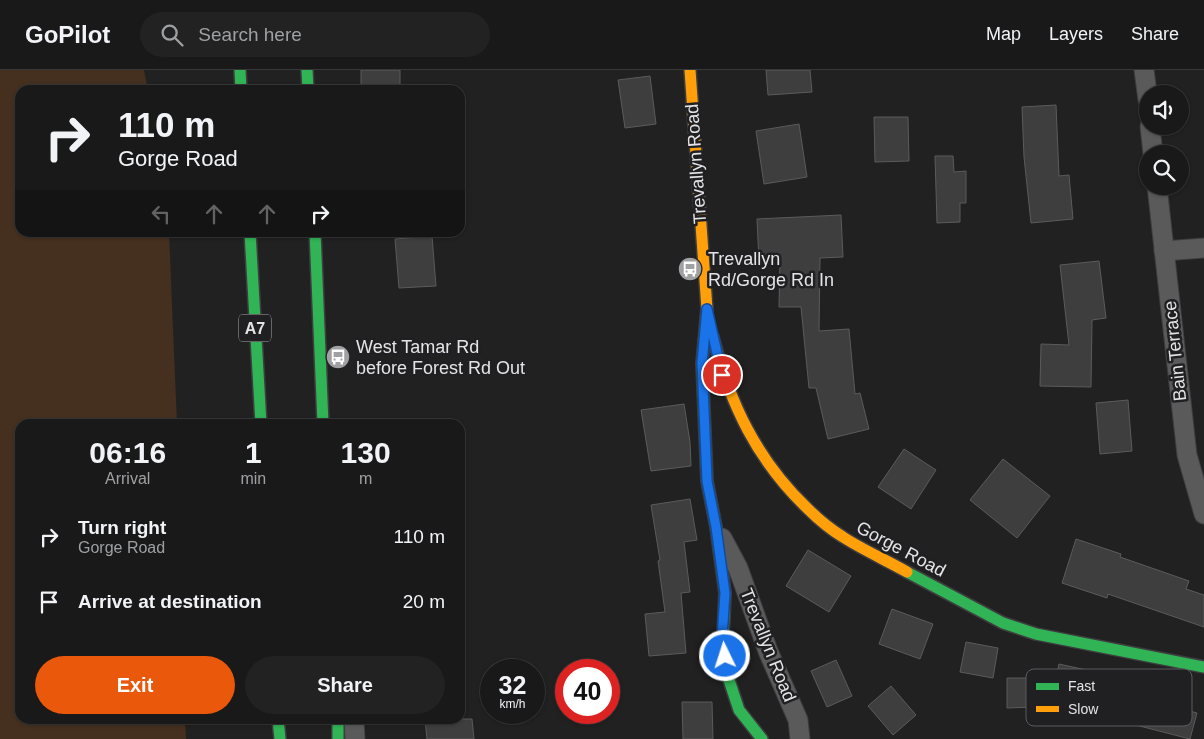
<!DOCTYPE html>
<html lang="en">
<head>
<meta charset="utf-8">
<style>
  body { margin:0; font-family:Arial,sans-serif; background:#222223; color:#f1f3f6; height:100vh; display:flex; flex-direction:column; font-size:19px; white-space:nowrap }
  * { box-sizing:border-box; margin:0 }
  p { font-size:16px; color:#9fa0a2 }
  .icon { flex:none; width:28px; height:28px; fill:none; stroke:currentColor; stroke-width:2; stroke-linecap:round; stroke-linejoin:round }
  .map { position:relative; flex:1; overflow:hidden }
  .drawer { position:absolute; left:15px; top:349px; width:450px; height:305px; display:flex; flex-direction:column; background:#19191a; border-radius:15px; box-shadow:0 1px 4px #0004,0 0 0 1px #373839 }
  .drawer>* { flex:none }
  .top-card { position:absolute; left:15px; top:15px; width:450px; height:152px; border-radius:15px; box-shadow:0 1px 4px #0004,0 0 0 1px #373839; background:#19191a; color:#f1f3f6; overflow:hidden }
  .fabs { position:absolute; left:1139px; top:15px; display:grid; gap:10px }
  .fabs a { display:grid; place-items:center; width:50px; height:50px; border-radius:50%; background:#19191a; box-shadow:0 1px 4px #0004,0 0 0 1px #373839; font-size:25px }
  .speed { position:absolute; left:480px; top:589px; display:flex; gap:10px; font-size:25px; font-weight:700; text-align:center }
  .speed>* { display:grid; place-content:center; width:65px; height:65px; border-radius:50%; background:#19191a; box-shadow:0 1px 4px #0004,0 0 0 1px #373839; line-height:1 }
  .speed small { font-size:12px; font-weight:400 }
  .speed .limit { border:8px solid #d22; background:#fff; color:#111 }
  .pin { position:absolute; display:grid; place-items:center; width:42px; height:42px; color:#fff; margin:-21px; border:2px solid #fff; border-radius:50%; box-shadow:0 1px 5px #0007 }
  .me { position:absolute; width:55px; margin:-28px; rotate:356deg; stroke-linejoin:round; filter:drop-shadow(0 0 4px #0008) }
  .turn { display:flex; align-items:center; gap:18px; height:105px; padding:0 20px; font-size:22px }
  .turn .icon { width:65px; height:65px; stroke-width:2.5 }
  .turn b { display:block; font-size:35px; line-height:42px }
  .lanes { display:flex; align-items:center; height:48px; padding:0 20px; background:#0003; justify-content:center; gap:25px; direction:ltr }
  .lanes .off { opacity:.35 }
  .eta { display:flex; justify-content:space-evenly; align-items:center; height:85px; text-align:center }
  .eta b { font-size:30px; font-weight:800; line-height:35px }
  .primary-button { display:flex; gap:10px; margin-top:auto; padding:10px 20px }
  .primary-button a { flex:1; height:58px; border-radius:30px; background:#ea580c; color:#fff; font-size:20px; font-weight:800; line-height:58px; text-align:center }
  .primary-button a+a { background:#222223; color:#f1f3f6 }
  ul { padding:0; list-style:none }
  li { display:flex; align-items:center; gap:15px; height:65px; padding:0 20px }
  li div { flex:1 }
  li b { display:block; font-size:19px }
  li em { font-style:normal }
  header { display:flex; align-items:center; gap:30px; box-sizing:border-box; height:70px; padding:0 25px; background:#19191a; border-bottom:1px solid #373839 }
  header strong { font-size:24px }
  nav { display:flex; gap:28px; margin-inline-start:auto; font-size:18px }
  .search { width:350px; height:45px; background:#222223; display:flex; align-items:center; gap:12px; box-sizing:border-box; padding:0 18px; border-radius:28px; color:#9fa0a2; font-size:19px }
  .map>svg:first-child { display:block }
  .green { fill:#45301f }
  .building { fill:#3e3e3f; stroke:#5b5b5c }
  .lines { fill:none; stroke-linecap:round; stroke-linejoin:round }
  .street-casing { stroke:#3e3d40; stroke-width:21 }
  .fast-casing { stroke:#3e3d40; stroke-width:14 }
  .slow-casing { stroke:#3e3d40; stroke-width:14 }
  .street { stroke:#5a5a5b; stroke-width:19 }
  .fast { stroke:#30b455; stroke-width:11 }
  .slow { stroke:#ff9f0a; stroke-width:11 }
  .route-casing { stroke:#114b97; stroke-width:12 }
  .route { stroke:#1a73e8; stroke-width:9 }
  .labels { text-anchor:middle; stroke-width:5; stroke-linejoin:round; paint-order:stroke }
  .shield { fill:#202023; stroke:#a9a8ac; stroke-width:1 }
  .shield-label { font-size:16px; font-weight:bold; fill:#e4e3e6 }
  .street-label { font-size:18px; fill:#e4e3e6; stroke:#202023 }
  .poi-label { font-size:18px; fill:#e4e3e6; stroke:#202023; text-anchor:start }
  .key { fill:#202023; stroke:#5b5a5e; stroke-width:1 }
  .key-label { font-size:14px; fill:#e4e3e6 }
</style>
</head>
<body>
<header>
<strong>GoPilot</strong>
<div class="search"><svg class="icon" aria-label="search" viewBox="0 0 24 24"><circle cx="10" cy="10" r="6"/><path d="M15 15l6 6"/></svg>Search here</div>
<nav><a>Map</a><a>Layers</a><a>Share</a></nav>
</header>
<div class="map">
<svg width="1204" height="669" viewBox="0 0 1204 669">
  <rect width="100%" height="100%" fill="#212122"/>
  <!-- green -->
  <polygon class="green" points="0,0 144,0 148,20 20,20 20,162 169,163 177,354 20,354 20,649 185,649 186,669 0,669"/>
  <!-- building -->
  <g class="building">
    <rect x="361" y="0" width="39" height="20"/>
    <polygon points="766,0 810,0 812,22 768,25"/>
    <polygon points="650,6 656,54 625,58 618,10"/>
    <polygon points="1056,35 1059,106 1069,105 1073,149 1031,153 1024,87 1022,37"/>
    <polygon points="874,47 908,47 909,91 875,92"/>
    <polygon points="799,54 807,107 764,114 756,61"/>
    <polygon points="935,86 953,86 954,102 966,101 966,133 960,133 960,152 937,153"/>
    <polygon points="841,145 843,187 820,188 819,261 849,259 855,324 860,323 869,359 828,369 816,318 809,318 801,237 779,237 780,190 759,191 757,149"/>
    <polygon points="432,166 436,216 399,218 395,169"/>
    <polygon points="1099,191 1106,248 1092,250 1091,317 1040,316 1041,274 1069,275 1060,195"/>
    <polygon points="1128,330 1132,381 1100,384 1096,333"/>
    <polygon points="684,334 690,372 691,396 651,401 641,340"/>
    <polygon points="904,379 936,400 911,439 878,417"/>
    <polygon points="1003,389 1050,426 1017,468 970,430"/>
    <polygon points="690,429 697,470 684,472 690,522 681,523 686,583 649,586 645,544 665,542 658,491 660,490 651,435"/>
    <polygon points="1076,469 1121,484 1120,487 1189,511 1186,519 1204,525 1204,557 1108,524 1107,528 1062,513"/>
    <polygon points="808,480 851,506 829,542 786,516"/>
    <polygon points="892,539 933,554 920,589 879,574"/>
    <polygon points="966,572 998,578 993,608 960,602"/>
    <polygon points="836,590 852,626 827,637 811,601"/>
    <polygon points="1059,594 1091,601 1083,632 1034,619 1034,637 1007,638 1007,608 1056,608"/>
    <polygon points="891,616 916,645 893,665 868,636"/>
    <polygon points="1135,626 1197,643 1190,669 1128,653"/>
    <polygon points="682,632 712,632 713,669 683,669"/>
    <polygon points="425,649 472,649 474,669 427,669"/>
  </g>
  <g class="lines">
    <!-- street casing -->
    <g class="street-casing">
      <g id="street">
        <polyline points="1144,0 1148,30"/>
        <polyline points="1150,56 1153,84"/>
        <polyline points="1157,116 1187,385 1204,444"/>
        <polyline points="1164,181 1204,178"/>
        <polyline points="722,468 738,498 768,581 798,650 800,669"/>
        <polyline points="354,649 355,669"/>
      </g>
    </g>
    <!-- fast casing -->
    <g class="fast-casing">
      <g id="fast">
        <polyline points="240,0 241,20"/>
        <polyline points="307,0 308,20"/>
        <polyline points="250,162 261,354"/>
        <polyline points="315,162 323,354"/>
        <polyline points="704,272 702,293 707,411 716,457 725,523 723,568 727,604 739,640 762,669"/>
        <polyline points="907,502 1003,553 1036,564 1204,597"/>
        <polyline points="278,649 280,669"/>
        <polyline points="338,649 338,669"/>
      </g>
    </g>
    <!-- slow casing -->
    <g class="slow-casing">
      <g id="slow">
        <polyline points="690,0 707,239 704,272"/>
        <path d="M713,267C730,334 757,390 807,438C818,449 830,459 843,467C863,480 886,490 907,502"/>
      </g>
    </g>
    <!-- street -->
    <use href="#street" class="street"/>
    <!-- fast -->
    <use href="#fast" class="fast"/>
    <!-- slow -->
    <use href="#slow" class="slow"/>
  </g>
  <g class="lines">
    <!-- route casing -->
    <g class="route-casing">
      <polyline id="route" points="722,305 707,239 702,293 707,411 716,457 725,523 722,568 725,586"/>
    </g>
    <!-- route -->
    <use href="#route" class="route"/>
  </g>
  <!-- icons -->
  <defs>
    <g id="bus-disc" transform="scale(1.25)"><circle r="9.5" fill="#a09fa1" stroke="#202023"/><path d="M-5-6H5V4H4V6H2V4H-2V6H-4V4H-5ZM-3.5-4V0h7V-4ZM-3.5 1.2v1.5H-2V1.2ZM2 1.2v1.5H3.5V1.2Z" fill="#fff"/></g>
  </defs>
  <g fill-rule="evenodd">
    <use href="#bus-disc" x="690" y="199"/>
    <use href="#bus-disc" x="338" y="287"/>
  </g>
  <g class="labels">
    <!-- shield labels -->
    <rect class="shield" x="239" y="244.5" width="32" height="27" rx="4"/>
    <g class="shield-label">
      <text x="255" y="264">A7</text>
    </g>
    <!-- street labels -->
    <g class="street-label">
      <text transform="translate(696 94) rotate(-94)" y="6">Trevallyn Road</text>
      <text transform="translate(1175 281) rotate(-96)" y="6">Bain Terrace</text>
      <text transform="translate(901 479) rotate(28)" y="6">Gorge Road</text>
      <text transform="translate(768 575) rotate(68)" y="6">Trevallyn Road</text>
    </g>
    <!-- poi labels -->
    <g class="poi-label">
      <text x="708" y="195">Trevallyn<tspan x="708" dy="21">Rd/Gorge Rd In</tspan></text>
      <text x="356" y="283">West Tamar Rd<tspan x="356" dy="21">before Forest Rd Out</tspan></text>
    </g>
  </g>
  <!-- legend -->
  <rect x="1026" y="599" width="166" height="57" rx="8" class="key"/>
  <rect x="1036" y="613" width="23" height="7" fill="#30b455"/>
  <rect x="1036" y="636" width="23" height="6" fill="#ff9f0a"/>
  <g class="key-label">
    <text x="1068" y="621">Fast</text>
    <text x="1068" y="644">Slow</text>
  </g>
</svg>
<div class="fabs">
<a><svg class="icon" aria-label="sound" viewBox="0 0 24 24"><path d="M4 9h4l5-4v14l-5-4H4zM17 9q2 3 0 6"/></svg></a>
<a><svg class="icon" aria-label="search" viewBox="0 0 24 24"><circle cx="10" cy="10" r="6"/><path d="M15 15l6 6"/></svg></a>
</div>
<div class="speed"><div>32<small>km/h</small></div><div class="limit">40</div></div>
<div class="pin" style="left:722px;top:305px;background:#d93025"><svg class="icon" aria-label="arrive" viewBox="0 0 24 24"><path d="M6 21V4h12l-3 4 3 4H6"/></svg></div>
<svg class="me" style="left:725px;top:586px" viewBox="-20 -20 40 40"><circle r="17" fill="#1a73e8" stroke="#fff" stroke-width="3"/><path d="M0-11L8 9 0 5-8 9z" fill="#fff"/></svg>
<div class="top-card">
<div class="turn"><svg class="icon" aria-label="right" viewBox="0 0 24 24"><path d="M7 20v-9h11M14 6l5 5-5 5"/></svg><div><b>110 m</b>Gorge Road</div></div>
<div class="lanes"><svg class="icon off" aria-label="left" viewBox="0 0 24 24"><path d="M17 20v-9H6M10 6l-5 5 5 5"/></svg><svg class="icon off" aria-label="ahead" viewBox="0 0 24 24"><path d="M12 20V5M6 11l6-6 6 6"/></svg><svg class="icon off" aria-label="ahead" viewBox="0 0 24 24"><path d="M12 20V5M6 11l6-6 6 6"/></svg><svg class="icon" aria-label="right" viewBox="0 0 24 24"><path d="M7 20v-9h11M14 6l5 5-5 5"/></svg></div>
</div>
<section class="drawer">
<div class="eta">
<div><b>06:16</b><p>Arrival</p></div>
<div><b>1</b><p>min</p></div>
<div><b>130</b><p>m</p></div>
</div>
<ul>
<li><svg class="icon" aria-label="right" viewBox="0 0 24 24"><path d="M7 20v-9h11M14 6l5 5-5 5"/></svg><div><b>Turn right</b><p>Gorge Road</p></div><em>110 m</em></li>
<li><svg class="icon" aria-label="arrive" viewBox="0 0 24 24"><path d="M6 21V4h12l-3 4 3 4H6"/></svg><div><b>Arrive at destination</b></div><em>20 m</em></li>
</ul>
<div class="primary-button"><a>Exit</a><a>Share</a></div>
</section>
</div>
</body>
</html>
